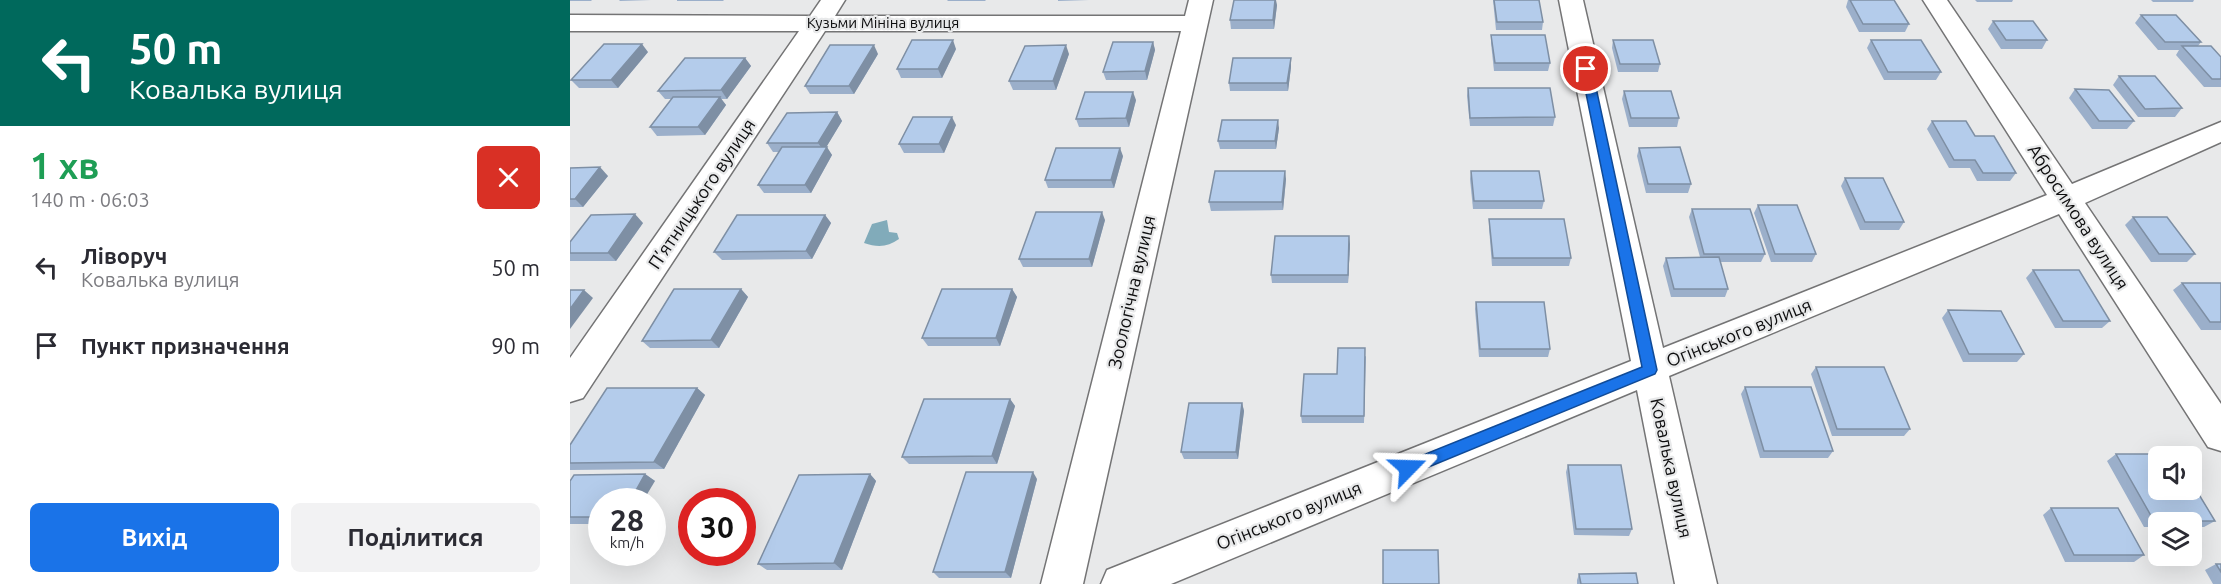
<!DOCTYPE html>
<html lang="uk">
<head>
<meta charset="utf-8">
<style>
  body { margin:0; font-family:Ubuntu,sans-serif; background:#f2f2f3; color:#2b2b33; height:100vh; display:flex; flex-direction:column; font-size:22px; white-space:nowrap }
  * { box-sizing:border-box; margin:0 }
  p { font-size:20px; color:#7c7c81 }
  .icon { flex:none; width:33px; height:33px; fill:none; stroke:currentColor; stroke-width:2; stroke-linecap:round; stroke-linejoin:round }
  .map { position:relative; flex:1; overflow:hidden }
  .drawer { display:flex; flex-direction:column; background:#fff; width:570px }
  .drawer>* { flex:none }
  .banner { background:#00695c; color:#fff; overflow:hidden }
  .buttons { position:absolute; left:1578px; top:446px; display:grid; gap:12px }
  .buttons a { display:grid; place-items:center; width:54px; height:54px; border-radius:9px; background:#fff; box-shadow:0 6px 24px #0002; font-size:30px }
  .speed { position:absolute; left:18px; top:488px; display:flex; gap:12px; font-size:30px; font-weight:700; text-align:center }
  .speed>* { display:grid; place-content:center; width:78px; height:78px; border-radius:50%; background:#fff; box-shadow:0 6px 24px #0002; line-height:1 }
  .speed small { font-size:15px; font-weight:400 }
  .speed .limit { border:9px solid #d22; background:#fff; color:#111 }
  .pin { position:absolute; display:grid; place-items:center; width:51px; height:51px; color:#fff; margin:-26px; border:3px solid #fff; border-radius:50%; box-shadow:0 2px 6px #0007 }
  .me { position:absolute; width:66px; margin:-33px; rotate:68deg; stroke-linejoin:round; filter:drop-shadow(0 0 4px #0008) }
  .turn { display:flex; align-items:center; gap:21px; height:126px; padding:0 30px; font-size:27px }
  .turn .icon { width:78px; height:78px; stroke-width:2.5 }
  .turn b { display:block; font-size:42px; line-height:51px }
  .round { display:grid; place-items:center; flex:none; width:63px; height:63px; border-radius:9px; background:#f2f2f3 }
  .headline { display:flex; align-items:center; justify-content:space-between; height:102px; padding:0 30px }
  h1 { font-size:36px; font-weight:700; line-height:45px; color:#1e9e55 }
  .cta { display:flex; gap:12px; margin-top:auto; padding:12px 30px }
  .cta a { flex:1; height:69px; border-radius:9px; background:#1a73e8; color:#fff; font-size:24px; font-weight:700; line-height:69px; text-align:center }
  .cta a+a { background:#f2f2f3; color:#2b2b33 }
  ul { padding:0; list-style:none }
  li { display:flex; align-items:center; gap:18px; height:78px; padding:0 30px }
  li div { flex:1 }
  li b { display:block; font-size:22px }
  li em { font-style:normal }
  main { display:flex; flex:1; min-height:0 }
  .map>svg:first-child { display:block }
  .water { fill:#81abba }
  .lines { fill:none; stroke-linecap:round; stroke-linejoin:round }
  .minor-casing { stroke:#747475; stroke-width:3 }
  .minor { fill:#fff; fill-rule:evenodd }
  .wall { fill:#9bafca }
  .shaded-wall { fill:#7e8fa4 }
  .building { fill:#b4cceb; stroke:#7e8fa4; stroke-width:1.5 }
  .route { fill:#1a73e8; stroke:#114b97; stroke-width:1.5 }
  .labels { text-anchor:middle; stroke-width:4.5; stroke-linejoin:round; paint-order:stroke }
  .far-street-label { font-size:15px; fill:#0d0d0e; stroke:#e8e9ea }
  .street-label { font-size:18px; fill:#0d0d0e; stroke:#e8e9ea }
</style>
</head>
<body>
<main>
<section class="drawer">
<div class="banner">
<div class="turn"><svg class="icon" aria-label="left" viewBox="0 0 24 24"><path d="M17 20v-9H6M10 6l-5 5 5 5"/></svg><div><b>50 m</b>Ковалька вулиця</div></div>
</div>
<div class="headline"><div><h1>1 хв</h1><p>140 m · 06:03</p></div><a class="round" style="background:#d93025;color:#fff"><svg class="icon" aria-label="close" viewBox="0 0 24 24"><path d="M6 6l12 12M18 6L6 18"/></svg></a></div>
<ul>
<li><svg class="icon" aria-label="left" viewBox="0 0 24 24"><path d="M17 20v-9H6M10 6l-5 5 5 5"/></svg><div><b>Ліворуч</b><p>Ковалька вулиця</p></div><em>50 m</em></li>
<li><svg class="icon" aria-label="arrive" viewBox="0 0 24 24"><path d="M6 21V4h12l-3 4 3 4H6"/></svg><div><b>Пункт призначення</b></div><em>90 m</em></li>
</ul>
<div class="cta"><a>Вихід</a><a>Поділитися</a></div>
</section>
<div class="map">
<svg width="1651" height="584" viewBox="0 0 1651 584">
  <rect width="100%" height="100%" fill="#e8e9ea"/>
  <!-- water -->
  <path class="water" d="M317,220L319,232L327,233L329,239C318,247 308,248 294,243L302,224Z"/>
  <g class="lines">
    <!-- minor casing -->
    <g class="minor-casing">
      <g id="minor">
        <polygon points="251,0 275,0 265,16 615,16 619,0 643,0 513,584 471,584 611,31 255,31 13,398 0,402 0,358 229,31 0,31 0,15 240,16"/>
        <polygon points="989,0 1013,0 1093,348 1477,195 1353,0 1377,0 1502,184 1651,122 1651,142 1515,203 1651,404 1651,451 1638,447 1489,214 1099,376 1147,584 1105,584 1067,390 601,584 531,584 537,570 1061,361"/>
      </g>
    </g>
    <!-- minor -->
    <use href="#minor" class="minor"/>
  </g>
  <!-- wall -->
  <g class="wall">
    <polygon points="0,0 22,0 21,1 0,1"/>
    <polygon points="49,0 81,0 50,1"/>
    <polygon points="107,0 154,0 153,1 107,1"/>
    <polygon points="377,0 416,0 415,1 378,1"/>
    <polygon points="488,0 519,0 488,1"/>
    <polygon points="923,0 969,0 973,22 972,30 926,30"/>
    <polygon points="1278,0 1324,0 1339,24 1335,32 1289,32 1276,7"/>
    <polygon points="1405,0 1443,0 1442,2 1407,2"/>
    <polygon points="1581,0 1624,0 1623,2 1583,2"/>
    <polygon points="707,5 704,29 661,29 660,20"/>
    <polygon points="1571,15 1631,42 1628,46 1651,57 1651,87 1634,87 1606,55 1609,50 1588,50 1565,23"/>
    <polygon points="1423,21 1477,40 1472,49 1431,49 1418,29"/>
    <polygon points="921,35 980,63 978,71 924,71 921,43"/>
    <polygon points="1043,40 1090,64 1088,72 1048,72 1042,48"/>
    <polygon points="1301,40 1371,72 1366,80 1314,80 1297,48"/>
    <polygon points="583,42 585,50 577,80 536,80 533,72"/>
    <polygon points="386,49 372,78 331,78 327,69"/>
    <polygon points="78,52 48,88 9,88 1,80"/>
    <polygon points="308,54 284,94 240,94 235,86"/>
    <polygon points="499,54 486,90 443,90 439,81"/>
    <polygon points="175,58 181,66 157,99 151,99 156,105 135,135 87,136 80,127 102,99 95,99 88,91"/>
    <polygon points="721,67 718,91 660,91 659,83"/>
    <polygon points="1549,76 1612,108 1605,117 1568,117 1543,85"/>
    <polygon points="898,88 985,117 983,126 900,126 897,96"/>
    <polygon points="1505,89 1564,121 1557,129 1522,129 1499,98"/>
    <polygon points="1054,91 1109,118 1107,127 1059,127 1052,99"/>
    <polygon points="566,100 559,127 509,127 506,119"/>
    <polygon points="267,112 272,121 256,147 262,155 241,193 194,193 188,185 209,152 203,152 197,143"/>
    <polygon points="1362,121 1446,173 1440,181 1407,181 1400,168 1379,168 1357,129"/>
    <polygon points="386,125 374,153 334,153 329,144"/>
    <polygon points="709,128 706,149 650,149 648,141"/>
    <polygon points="1069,148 1121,184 1118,193 1076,193 1067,156"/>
    <polygon points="553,156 544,188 478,188 475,180"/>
    <polygon points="0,168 38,176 13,207 0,207"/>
    <polygon points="901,171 974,201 972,209 903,209 900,179"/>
    <polygon points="1275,178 1334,222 1329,230 1290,230 1271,186"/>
    <polygon points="716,179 713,210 641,211 639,202"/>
    <polygon points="1188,205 1246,254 1242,262 1201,262 1184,213"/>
    <polygon points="1122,209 1195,254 1191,262 1150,262 1158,289 1155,297 1101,297 1093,266 1096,258 1130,257 1119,217"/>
    <polygon points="255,215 261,223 242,259 152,260 144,252"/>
    <polygon points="1563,217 1625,254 1617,262 1581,262 1555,225"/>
    <polygon points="919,219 1001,258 999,266 922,266 919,227"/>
    <polygon points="535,220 522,267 453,267 449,259"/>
    <polygon points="73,223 46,261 0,261 0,242"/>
    <polygon points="780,244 778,283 702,283 701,275"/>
    <polygon points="1463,270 1540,321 1532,328 1485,328 1456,278"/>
    <polygon points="1612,283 1651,283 1651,330 1631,330 1603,290"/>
    <polygon points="171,289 178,297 149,348 80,348 72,341"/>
    <polygon points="442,289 447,297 430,346 358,346 352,338"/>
    <polygon points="906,302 980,349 978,357 909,357 905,309"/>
    <polygon points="1378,310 1454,354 1447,362 1393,362 1372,318"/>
    <polygon points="796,356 794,423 732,423 731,416 767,374"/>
    <polygon points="1246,367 1340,429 1334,436 1262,436 1241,374"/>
    <polygon points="1175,387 1263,451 1258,458 1190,458 1171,394"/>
    <polygon points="127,388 135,395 94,469 0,470 0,445"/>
    <polygon points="440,399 445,406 427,464 339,464 332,457"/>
    <polygon points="672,403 674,411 668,459 614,459 611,452"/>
    <polygon points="1546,454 1645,521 1634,527 1622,527 1622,522 1588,522 1588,527 1574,527 1537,461"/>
    <polygon points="998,465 1062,529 1059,536 1004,535 996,472"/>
    <polygon points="75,474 85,481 32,501 32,524 0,524 0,481"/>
    <polygon points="300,474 306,481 272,570 197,570 188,564"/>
    <polygon points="467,479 441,578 369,578 363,572"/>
    <polygon points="1481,508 1574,555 1564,562 1495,562 1473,515"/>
    <polygon points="1646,564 1651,564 1651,584 1643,584 1635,570"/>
    <polygon points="1009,574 1068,584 1007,584 1007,580"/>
  </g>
  <!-- shaded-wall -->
  <g class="shaded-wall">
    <polygon points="705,0 706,0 707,5 704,29 703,20"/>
    <polygon points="383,40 386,49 372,78 368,69"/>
    <polygon points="583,42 585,50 577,80 575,71"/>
    <polygon points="72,44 78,52 48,88 41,80"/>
    <polygon points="304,45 308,54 284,94 279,86"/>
    <polygon points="496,45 499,54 486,90 483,81"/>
    <polygon points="175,58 181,66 157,99 151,90"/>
    <polygon points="721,58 721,67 718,91 717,83"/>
    <polygon points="563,92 566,100 559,127 556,118"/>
    <polygon points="150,97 156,105 135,135 128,127"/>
    <polygon points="267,112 272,121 254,151 248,143"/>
    <polygon points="382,117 386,125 374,153 369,144"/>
    <polygon points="708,120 709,128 706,149 705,141"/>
    <polygon points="257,147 262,155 241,193 235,185"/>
    <polygon points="550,148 553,156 544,188 541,180"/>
    <polygon points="30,167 38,176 13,207 5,199"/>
    <polygon points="715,171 716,179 713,210 712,202"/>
    <polygon points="532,212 535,220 522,267 519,259"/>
    <polygon points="65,214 73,223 46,261 38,253"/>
    <polygon points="255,215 261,223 242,259 236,251"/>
    <polygon points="779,236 780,244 778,283 778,275"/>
    <polygon points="171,289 178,297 149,348 141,340"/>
    <polygon points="442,289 447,297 430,346 426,338"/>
    <polygon points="14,290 23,298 0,329 0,309"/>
    <polygon points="127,388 135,395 94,469 84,462"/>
    <polygon points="440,399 445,406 427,464 422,456"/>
    <polygon points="672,403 674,411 668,459 666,452"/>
    <polygon points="463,472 467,479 441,578 435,572"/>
    <polygon points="75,474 85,481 73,501 60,501"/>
    <polygon points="300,474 306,481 272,570 264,563"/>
  </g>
  <!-- building -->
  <g class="building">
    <polygon points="664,0 705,0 703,20 660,20"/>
    <polygon points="924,0 969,0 973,22 927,22"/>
    <polygon points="1280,0 1324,0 1339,24 1293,24"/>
    <polygon points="1571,15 1606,15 1631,42 1595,42"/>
    <polygon points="1423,21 1463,21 1477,40 1436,40"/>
    <polygon points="921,35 975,35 980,63 925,63"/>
    <polygon points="342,40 383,40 368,69 327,69"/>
    <polygon points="1043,40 1083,40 1090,64 1050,64"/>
    <polygon points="1301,40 1351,40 1371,72 1318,72"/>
    <polygon points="543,42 583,42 575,71 533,72"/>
    <polygon points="34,44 72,44 41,80 1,80"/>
    <polygon points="260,45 304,45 279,86 235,86"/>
    <polygon points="496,45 483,81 439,81 455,46"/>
    <polygon points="1612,46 1641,46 1651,57 1651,79 1642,79"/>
    <polygon points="115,58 175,58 151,90 88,91"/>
    <polygon points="663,58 721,58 717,83 659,83"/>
    <polygon points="1549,76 1585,76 1612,108 1575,109"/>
    <polygon points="898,88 980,88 985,117 900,118"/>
    <polygon points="1505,89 1539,90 1564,121 1529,121"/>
    <polygon points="1054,91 1101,91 1109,118 1061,118"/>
    <polygon points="515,92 563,92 556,118 506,119"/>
    <polygon points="103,97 150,97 128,127 80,127"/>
    <polygon points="267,112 248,143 197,143 217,113"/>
    <polygon points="343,117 382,117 369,144 329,144"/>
    <polygon points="652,120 708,120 705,141 648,141"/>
    <polygon points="1362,121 1396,121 1405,136 1424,136 1446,173 1413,173 1405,160 1384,160"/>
    <polygon points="212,147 257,147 235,185 188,185"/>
    <polygon points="1110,147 1121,184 1078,184 1069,148"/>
    <polygon points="486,148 550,148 541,180 475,180"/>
    <polygon points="30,167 5,199 0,199 0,168"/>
    <polygon points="645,171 715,171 712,202 639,202"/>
    <polygon points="901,171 969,171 974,201 904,201"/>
    <polygon points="1275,178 1313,178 1334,222 1295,222"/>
    <polygon points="1188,205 1227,205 1246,254 1205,254"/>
    <polygon points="1122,209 1180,209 1195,254 1134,254"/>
    <polygon points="466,212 532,212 519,259 449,259"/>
    <polygon points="65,214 38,253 0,253 0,242 21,215"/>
    <polygon points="167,215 255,215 236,251 144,252"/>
    <polygon points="1563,217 1597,217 1625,254 1589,254"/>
    <polygon points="919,219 994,219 1001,258 923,258"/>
    <polygon points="705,236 779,236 778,275 701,275"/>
    <polygon points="1149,257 1158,289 1104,289 1096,258"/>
    <polygon points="1463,270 1509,270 1540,321 1493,321"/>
    <polygon points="1612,283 1651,283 1651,322 1640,322"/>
    <polygon points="104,289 171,289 141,340 72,341"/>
    <polygon points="372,289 442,289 426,338 352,338"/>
    <polygon points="0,290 14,290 0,309"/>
    <polygon points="906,302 974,302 980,349 910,349"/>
    <polygon points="1378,310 1431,311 1454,354 1399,354"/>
    <polygon points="768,348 795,348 794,416 731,416 734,374 767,374"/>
    <polygon points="1246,367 1314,367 1340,429 1267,429"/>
    <polygon points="1175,387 1241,387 1263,451 1194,451"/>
    <polygon points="37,388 127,388 84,462 0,463 0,445"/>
    <polygon points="354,399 440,399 422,456 332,457"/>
    <polygon points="619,403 672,403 666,452 611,452"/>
    <polygon points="1546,454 1604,454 1605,456 1588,456 1588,489 1622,489 1622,483 1645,521 1584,521"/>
    <polygon points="998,465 1051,465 1062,529 1006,529"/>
    <polygon points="396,472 463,472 435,572 363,572"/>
    <polygon points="75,474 60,501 32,501 32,517 0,517 0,481 4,475"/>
    <polygon points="300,474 264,563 188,564 229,475"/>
    <polygon points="1481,508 1548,508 1574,555 1504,555"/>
    <polygon points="813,550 868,550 869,584 813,584"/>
    <polygon points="1646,564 1651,564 1651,572"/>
    <polygon points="1066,573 1068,584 1011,584 1009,574"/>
  </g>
  <!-- route -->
  <polygon class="route" points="1016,66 1022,69 1087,370 1085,374 844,473 838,475 833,473 830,468 833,463 1072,367 1011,69"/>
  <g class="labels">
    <!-- far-street labels -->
    <g class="far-street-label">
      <text x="313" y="28">Кузьми Мініна вулиця</text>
    </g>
    <!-- street labels -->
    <g class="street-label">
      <text transform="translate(132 194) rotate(-56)" y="6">П’ятницького вулиця</text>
      <text transform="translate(1508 217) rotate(57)" y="6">Абросимова вулиця</text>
      <text transform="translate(562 292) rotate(-77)" y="6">Зоологічна вулиця</text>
      <text transform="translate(1169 333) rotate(-22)" y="6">Огінського вулиця</text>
      <text transform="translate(1101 468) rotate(78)" y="6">Ковалька вулиця</text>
      <text transform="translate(719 516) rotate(-22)" y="6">Огінського вулиця</text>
    </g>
  </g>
</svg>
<div class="buttons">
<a><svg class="icon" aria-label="sound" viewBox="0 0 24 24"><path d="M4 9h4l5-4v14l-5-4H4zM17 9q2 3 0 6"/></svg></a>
<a><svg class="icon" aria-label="layers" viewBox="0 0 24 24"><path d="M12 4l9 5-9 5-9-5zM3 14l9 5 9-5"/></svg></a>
</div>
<div class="speed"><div>28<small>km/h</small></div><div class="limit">30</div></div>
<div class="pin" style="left:1016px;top:69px;background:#d93025"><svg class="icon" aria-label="arrive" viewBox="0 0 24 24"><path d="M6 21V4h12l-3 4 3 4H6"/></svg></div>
<svg class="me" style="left:838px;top:468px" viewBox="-20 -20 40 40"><path d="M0-17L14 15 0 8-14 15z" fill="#1a73e8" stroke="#fff" stroke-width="4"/></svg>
</div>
</main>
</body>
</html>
